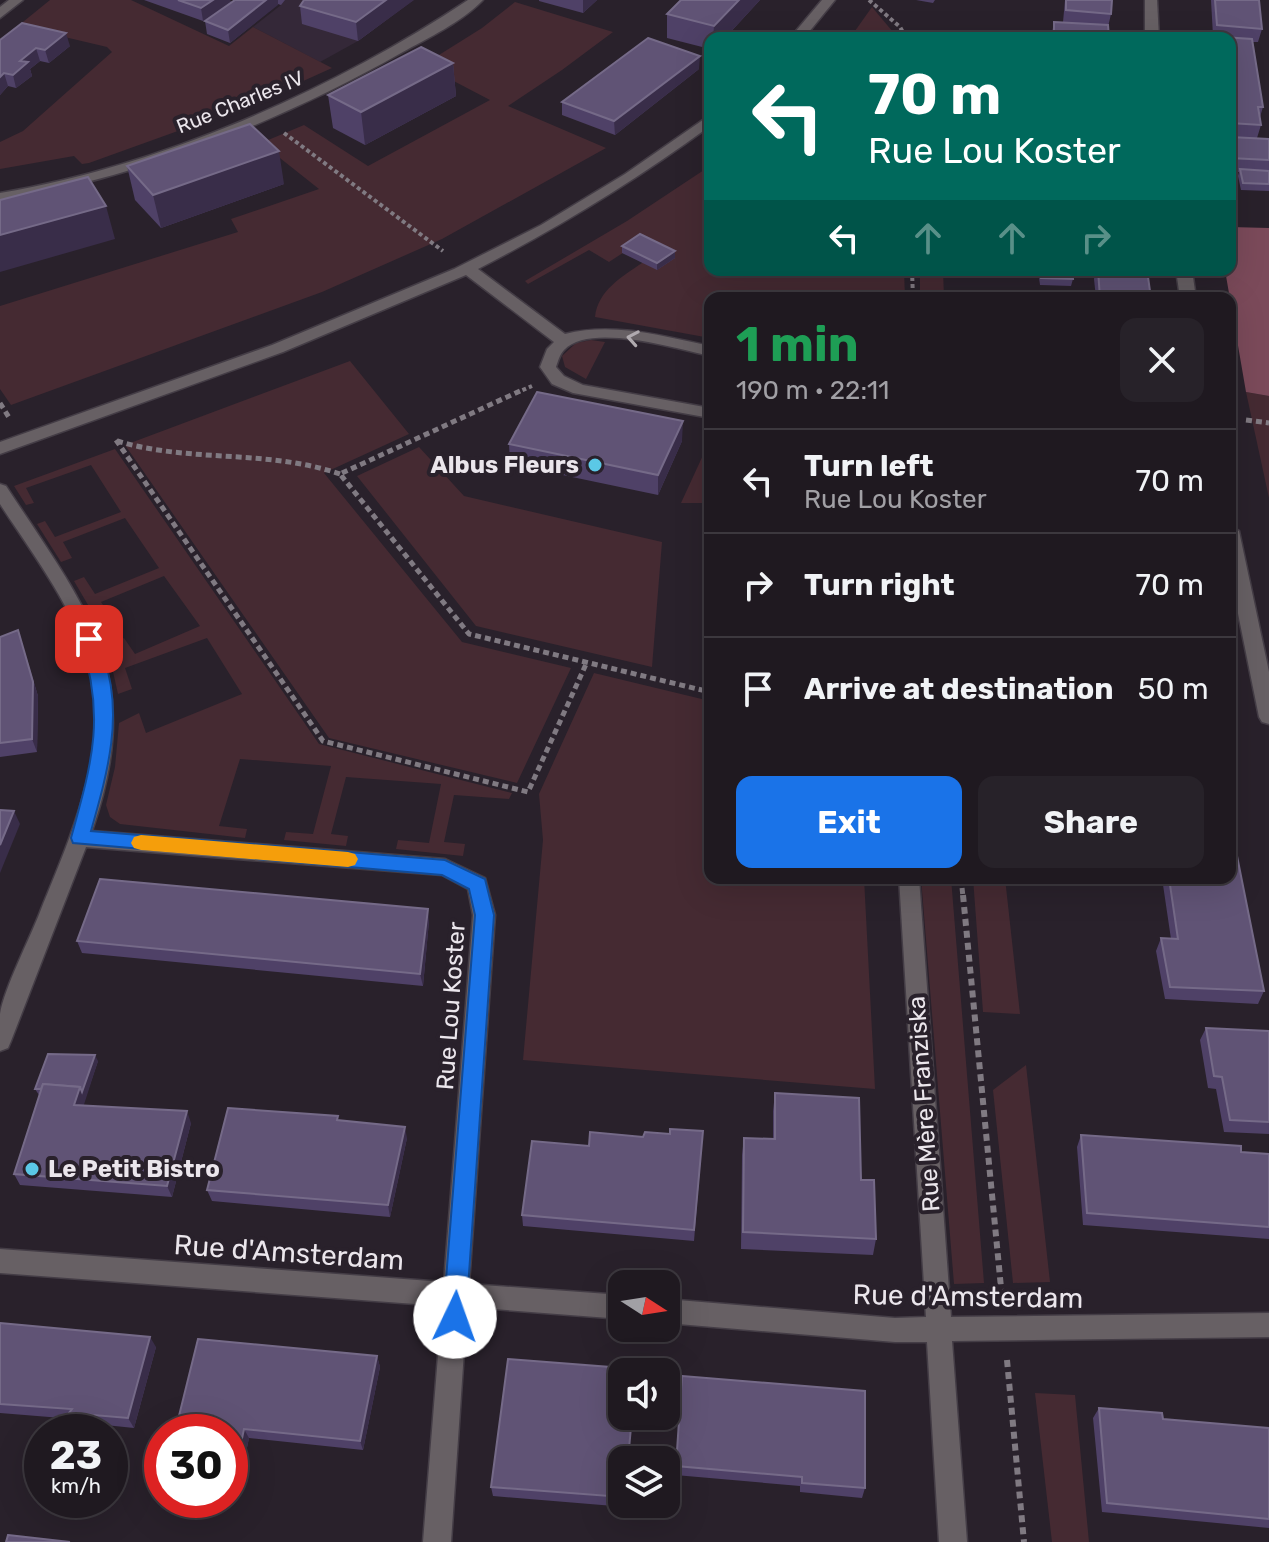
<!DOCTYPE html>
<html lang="en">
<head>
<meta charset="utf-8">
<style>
  body { margin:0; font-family:Rubik,sans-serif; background:#272229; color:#f1f3f6; height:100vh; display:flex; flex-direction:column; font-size:30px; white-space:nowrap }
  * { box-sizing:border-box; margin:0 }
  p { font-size:26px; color:#a1a0a5 }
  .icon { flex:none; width:44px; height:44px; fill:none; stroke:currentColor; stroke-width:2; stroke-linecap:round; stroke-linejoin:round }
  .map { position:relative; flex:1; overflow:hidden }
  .drawer { position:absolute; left:704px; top:292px; width:532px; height:592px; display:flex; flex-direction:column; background:#1f1920; border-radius:16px; box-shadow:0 8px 32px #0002,0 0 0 2px #3c383e }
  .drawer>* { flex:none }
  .banner { position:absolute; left:704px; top:32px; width:532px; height:244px; border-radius:16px; box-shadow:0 8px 32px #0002,0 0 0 2px #3c383e; background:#00695c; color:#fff; overflow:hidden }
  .needle { width:52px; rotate:102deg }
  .tools { position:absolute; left:608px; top:1270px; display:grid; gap:16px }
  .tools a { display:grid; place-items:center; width:72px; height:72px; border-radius:16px; background:#1f1920; box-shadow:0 8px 32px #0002,0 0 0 2px #3c383e; font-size:40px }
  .speed { position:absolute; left:24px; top:1414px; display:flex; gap:16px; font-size:40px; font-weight:700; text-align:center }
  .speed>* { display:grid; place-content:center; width:104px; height:104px; border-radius:50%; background:#1f1920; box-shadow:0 8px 32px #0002,0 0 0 2px #3c383e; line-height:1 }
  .speed small { font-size:20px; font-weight:400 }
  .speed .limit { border:12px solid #d22; background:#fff; color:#111 }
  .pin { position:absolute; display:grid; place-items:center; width:68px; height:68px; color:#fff; margin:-34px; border-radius:16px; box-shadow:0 4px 12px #0006 }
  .me { position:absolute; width:88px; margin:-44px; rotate:3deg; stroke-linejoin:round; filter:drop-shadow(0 0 6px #0008) }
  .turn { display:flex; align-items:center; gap:28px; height:168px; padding:0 32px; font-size:36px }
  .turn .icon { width:104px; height:104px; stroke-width:2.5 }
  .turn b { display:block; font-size:56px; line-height:68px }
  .lanes { display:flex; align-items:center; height:76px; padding:0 32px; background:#0003; justify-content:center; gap:40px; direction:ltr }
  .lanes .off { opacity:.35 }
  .round { display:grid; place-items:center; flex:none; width:84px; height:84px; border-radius:16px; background:#272229 }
  .overview { display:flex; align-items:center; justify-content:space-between; height:136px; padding:0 32px }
  h1 { font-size:48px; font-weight:700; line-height:60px; color:#1e9e55 }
  .action { display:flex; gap:16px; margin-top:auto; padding:16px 32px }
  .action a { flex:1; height:92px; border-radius:16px; background:#1a73e8; color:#fff; font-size:32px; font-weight:700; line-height:92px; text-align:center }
  .action a+a { background:#272229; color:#f1f3f6 }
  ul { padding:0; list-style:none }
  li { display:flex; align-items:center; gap:24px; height:104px; padding:0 32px; border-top:2px solid #3c383e }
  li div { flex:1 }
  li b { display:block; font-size:30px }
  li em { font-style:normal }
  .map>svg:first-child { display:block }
  .built { fill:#342838 }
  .green { fill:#452a32 }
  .forest { fill:#7b4a5a }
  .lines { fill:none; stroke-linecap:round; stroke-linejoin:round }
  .minor-casing { stroke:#443d46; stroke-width:3 }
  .path-far2 { stroke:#807a82; stroke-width:4; stroke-dasharray:4 3; stroke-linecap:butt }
  .path-far1 { stroke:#807a82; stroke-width:5; stroke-dasharray:6 4; stroke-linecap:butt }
  .path { stroke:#807a82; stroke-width:6; stroke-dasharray:7 5; stroke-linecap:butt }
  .minor { fill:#676064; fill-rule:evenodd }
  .wall { fill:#4f4167 }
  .shaded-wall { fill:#392d49 }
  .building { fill:#605375; stroke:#756a88; stroke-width:2 }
  .oneway { stroke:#b0aaaf }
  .route { fill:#1a73e8; stroke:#114b97; stroke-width:2 }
  .slow { fill:#f59e0b }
  .poi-dot { fill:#5bc8e6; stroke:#29212b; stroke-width:3 }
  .labels { text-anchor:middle; stroke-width:8; stroke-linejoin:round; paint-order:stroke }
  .far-street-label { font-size:20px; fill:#ebe6ec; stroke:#29212b }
  .poi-label { font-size:24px; font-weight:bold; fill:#ebe6ec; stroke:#29212b; text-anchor:end }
  .street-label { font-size:24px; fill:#ebe6ec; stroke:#29212b }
  .near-street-label { font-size:28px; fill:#ebe6ec; stroke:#29212b }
</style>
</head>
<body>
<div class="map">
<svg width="1269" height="1542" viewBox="0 0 1269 1542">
  <rect width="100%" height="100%" fill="#29212b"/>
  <!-- built -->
  <polygon class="built" points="263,0 414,0 358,41 320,62 253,27 281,5"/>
  <!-- green -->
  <g class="green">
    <polygon points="50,0 131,0 229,46 253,27 332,68 250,105 89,163 82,164 74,156 0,169 0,142 23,131 112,52 107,47 18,26"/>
    <polygon points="515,2 613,32 562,70 508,106 606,148 442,239 322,292 11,405 0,389 0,306 238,232 231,219 319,189 261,143 304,125 368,166 490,100 423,65 482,28"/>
    <polygon points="872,7 898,38 850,38"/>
    <path d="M710,166V270H904L905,298H710V338L595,317C598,290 622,277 642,263L641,241L609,262L589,250L528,284L525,281L627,221Z"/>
    <polygon points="920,270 943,270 944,298 920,298"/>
    <polygon points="591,340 605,342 586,379 565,367 562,356 576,343"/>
    <polygon points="350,361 409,434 324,473 462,642 571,668 517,783 329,738 125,445"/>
    <polygon points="1246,392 1269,396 1269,498"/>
    <polygon points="710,440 710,503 681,503"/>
    <polygon points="419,447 464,496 662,542 652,667 476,626 357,476"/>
    <polygon points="115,449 319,744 512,793 509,799 454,795 444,842 465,844 463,856 396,849 398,840 429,843 441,784 346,777 331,834 348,836 346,846 284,840 286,832 313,834 331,766 240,759 219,826 247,829 245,838 120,824 110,817 106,805 115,767 119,723 139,713 146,733 242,694 207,638 125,668 132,689 118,694 107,645 124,638 135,654 200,626 164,576 101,602 111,617 98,622 74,581 84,577 95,594 159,568 125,518 63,542 72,558 61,562 37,524 45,521 55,537 121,512 91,465 26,488 34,503 26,505 14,486"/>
    <polygon points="594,673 710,701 710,878 864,878 875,1089 523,1060 543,840 539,794"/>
    <polygon points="921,878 951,878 984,1283 954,1284"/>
    <polygon points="973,878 1005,878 1020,1014 983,1012"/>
    <polygon points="1026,1065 1050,1282 1013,1283 993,1090"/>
    <polygon points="1035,1393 1075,1395 1089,1542 1052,1542"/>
  </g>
  <!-- forest -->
  <polygon class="forest" points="1230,227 1269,228 1269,396 1246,392 1225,270 1230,270"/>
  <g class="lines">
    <!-- minor casing -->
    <g class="minor-casing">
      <g id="minor">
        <polygon points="9,0 23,0 0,18 0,7"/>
        <path d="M468,0H483C462,22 428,38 401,53C278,123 139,177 0,201V193C163,165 331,91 468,0Z"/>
        <polygon points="822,0 835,0 804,38 790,38"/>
        <polygon points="1145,0 1157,0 1159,38 1145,38"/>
        <path d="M710,115V126C635,181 561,226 478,269L565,334C614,322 661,336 710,346V356C677,349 590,322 564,350C560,354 558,361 556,367L564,376L583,385L710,408V418L573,393L552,384L540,367L547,349L554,342L466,275L283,352L0,454V442L272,345L454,269L541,225L625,174Z"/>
        <polygon points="1176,270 1192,270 1196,298 1180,298"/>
        <path d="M0,484L6,486C88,611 146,675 92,831L445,859L485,878L495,915L469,1284L622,1295V1319L467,1307L451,1542H423L442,1306L0,1273V1249L444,1282L473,915L468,889L442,875L86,847L11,1041L8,1048L0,1051C0,1039 0,1026 0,1014C4,989 30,938 40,912C70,837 110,752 90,670C76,609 33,555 0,504Z"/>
        <polygon points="1230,525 1239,531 1269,672 1269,724 1262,722 1259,717 1230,574"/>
        <polygon points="899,878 919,878 951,1317 1269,1313 1269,1337 952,1341 967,1542 939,1542 927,1342 895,1342 666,1323 666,1299 895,1318 926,1317"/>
      </g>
    </g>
    <!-- path-far2 -->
    <g class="path-far2">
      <polyline points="869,0 900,27 906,38"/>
      <polyline points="284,133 443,251"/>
      <polyline points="912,270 913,298"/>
      <polyline points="516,393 532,386"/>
    </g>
    <!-- path-far1 -->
    <g class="path-far1">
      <polyline points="520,391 340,474 469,634 710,692"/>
      <polyline points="0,403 10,419"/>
      <polyline points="1246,420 1269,423"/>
      <polyline points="116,440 323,741 528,792 587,662"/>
      <path d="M117,441C190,463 267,449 340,474"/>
      <polyline points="961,878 963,897"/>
    </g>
    <!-- path -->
    <g class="path">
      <polyline points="963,895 1002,1298"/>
      <polyline points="1007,1360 1024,1542"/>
    </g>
    <!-- minor -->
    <use href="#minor" class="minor"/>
  </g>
  <!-- wall -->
  <g class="wall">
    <polygon points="144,0 230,0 231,3 203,21"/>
    <polygon points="235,0 285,0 281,5 278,4 230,43 207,34 205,21"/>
    <polygon points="413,0 358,41 302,24 300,6"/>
    <polygon points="539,0 597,0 583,13 539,1"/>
    <polygon points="760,0 725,38 710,38 710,49 667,38 667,14"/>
    <polygon points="916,0 935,0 933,3"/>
    <polygon points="1065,0 1112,0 1111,14 1108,27 1109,38 1051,38 1054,22 1063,22"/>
    <polygon points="1211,0 1259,0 1262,29 1258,42 1252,42 1263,107 1260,117 1261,125 1257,138 1269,139 1269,191 1241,190 1238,176 1239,172 1230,172 1230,38 1207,38 1207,36 1213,36"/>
    <polygon points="0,40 70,46 49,63 40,61 30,69 32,76 16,88 8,86 0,95"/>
    <polygon points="453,63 456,96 365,145 333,128 328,95"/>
    <polygon points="699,69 615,135 562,115 562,102"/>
    <polygon points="127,166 284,184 161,228 135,200"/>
    <polygon points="622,246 675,258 657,270 622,253"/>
    <polygon points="1038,270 1072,270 1073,279 1071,286 1040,285"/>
    <polygon points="1096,270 1147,270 1151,298 1096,298 1094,279"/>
    <polygon points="682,441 658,495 510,464 509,444"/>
    <polygon points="18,630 38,696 37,752 0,757 0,637"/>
    <polygon points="1162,878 1230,878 1264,991 1258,1004 1165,999 1156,951 1161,938 1171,939"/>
    <polygon points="429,921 423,986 82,953 77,941"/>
    <polygon points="1206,1028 1269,1031 1269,1134 1224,1132 1216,1089 1208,1088 1200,1040"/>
    <polygon points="98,1061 83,1105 191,1123 172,1197 20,1185 14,1174 39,1095 35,1089"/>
    <polygon points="775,1093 861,1180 876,1239 873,1255 741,1249 742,1155 744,1138 773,1139 773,1111"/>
    <polygon points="339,1120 407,1138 390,1217 212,1201 207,1190"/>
    <polygon points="703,1131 694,1241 523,1226 522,1215 589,1146 643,1137"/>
    <polygon points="1081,1135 1241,1152 1269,1154 1269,1239 1083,1225 1077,1147"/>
    <polygon points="0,1323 156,1347 134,1428 76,1422 74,1419 0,1413"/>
    <polygon points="377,1356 380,1367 363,1450 249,1438 245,1457 230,1456 230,1432"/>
    <polygon points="682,1376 865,1488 862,1498 800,1492 800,1486 675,1475"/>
    <polygon points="1099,1408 1163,1419 1269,1428 1269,1528 1102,1512 1093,1418"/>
    <polygon points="622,1460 622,1504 626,1504 626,1507 493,1496 491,1487"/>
  </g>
  <!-- shaded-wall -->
  <g class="shaded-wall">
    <polygon points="213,0 230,0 231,3 203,21 201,8"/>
    <polygon points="266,0 278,0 278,5 230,43 228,30"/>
    <polygon points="386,0 414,0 358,41 356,22"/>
    <polygon points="583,0 597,0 583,13"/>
    <polygon points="739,0 760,0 725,38 713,38 714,26"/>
    <polygon points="66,33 70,46 49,63 45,50"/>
    <polygon points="36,48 40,61 30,69 32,76 16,88 13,75 20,61"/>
    <polygon points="700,56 699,69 615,135 614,121"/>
    <polygon points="453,63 456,96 365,145 361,112"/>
    <polygon points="4,73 8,86 0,95 0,77"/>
    <polygon points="279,151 284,184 161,228 153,195"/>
    <polygon points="106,206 115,239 0,272 0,235"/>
    <polygon points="675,251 675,258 657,270 657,263"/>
    <polygon points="683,421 682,441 658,495 658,475"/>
    <polygon points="18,630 38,696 37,752 32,739"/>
    <polygon points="14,811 20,824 0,873 0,845"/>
    <polygon points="428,909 429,921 423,986 420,974"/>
    <polygon points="95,1055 98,1061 80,1117 74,1105 80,1087"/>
    <polygon points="187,1111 191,1123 172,1197 167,1186"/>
    <polygon points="405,1127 407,1138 390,1217 388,1205"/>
    <polygon points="150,1337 156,1347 134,1428 128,1418"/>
    <polygon points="377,1356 380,1367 363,1450 360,1441"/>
    <polygon points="244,1429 249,1438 245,1457 240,1448"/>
  </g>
  <!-- building -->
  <g class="building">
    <polygon points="178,0 213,0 201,8"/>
    <polygon points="235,0 266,0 228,30 205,21"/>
    <polygon points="304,0 386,0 356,22 300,6"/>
    <polygon points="681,0 739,0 714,26 667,14"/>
    <polygon points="1066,0 1112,0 1111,14 1066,10"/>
    <polygon points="1215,0 1259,0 1262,29 1217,25"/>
    <polygon points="1054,22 1108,25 1109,38 1054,38"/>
    <polygon points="22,23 66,33 45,50 36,48 20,61 28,62 13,75 4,73 0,77 0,40"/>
    <polygon points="1207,36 1252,39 1263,107 1258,107 1261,125 1230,123 1230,38 1208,38"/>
    <polygon points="648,38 700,56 614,121 562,102"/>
    <polygon points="421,47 453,63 361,112 328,95"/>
    <polygon points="250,124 279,151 153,195 127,166"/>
    <polygon points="1230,137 1269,139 1269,160 1230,158"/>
    <polygon points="1240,169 1269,171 1269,184 1243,183"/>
    <polygon points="88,177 106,206 0,235 0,200"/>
    <polygon points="640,234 675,251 657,263 622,246"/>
    <polygon points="1040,270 1072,270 1073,279 1041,278"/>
    <polygon points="1098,270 1147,270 1151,298 1100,298"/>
    <polygon points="537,392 683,421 658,475 509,444"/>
    <polygon points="18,630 33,682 32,739 0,743 0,637"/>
    <polygon points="0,810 14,811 0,845"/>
    <polygon points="1230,821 1264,991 1170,987 1161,938 1178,939 1169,878 1230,878"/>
    <polygon points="100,879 428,909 420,974 77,941"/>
    <polygon points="1206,1028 1269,1031 1269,1122 1230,1120 1222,1077 1214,1076"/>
    <polygon points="48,1054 95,1055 82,1092 80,1087 43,1084 41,1089 35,1089"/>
    <polygon points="43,1084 80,1087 74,1105 187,1111 167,1186 14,1174"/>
    <polygon points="775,1093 859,1098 861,1180 874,1180 876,1239 743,1232 744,1138 775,1139"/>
    <polygon points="228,1108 338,1116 337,1120 405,1127 388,1205 207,1190"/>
    <polygon points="670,1129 703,1131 694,1230 522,1215 532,1141 589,1146 590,1132 643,1137 645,1132 670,1134"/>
    <polygon points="1081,1135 1241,1146 1241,1152 1269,1154 1269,1227 1087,1213"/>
    <polygon points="0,1323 150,1337 128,1418 69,1413 72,1409 0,1404"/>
    <polygon points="198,1339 377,1356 360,1441 244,1429 240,1448 230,1447 230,1432 175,1432"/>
    <polygon points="508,1359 636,1369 636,1372 622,1372 622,1416 632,1416 628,1460 622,1460 622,1497 491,1487"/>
    <polygon points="682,1376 865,1391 865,1488 802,1483 802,1477 676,1466"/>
    <polygon points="1099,1408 1162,1413 1163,1419 1269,1428 1269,1519 1107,1503"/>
    <polygon points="8,1535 70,1542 6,1542"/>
  </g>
  <!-- one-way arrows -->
  <defs><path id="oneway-chevron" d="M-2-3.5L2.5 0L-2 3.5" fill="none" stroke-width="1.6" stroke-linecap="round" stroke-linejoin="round" transform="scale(2)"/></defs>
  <use class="oneway" href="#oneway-chevron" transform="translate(633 338) rotate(-170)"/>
  <!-- route -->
  <path class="route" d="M89,632C100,636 101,648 104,658C124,716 107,774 91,831L445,860L485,879L494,915L466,1317L463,1325L455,1328L447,1325L443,1317L475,915L469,889L442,875L73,843L71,838C92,762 106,716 80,639Z"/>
  <!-- slow -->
  <polygon class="slow" points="141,835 348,852 355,854 358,859 355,865 348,867 141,850 134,848 131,843 134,837"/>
  <!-- markers -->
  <g class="poi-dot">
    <circle cx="595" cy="465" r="8"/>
    <circle cx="32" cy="1169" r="8"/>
  </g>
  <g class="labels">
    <!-- far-street labels -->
    <g class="far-street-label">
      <text transform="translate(240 102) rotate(-22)" y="7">Rue Charles IV</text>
    </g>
    <!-- poi labels -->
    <g class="poi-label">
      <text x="579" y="473">Albus Fleurs</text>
      <text x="48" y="1177" text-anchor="start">Le Petit Bistro</text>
    </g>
    <!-- street labels -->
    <g class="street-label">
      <text transform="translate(451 1006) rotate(-86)" y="8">Rue Lou Koster</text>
      <text transform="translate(924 1104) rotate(-94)" y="8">Rue Mère Franziska</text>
    </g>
    <!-- near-street labels -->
    <g class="near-street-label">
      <text transform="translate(289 1252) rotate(4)" y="10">Rue d'Amsterdam</text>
      <text transform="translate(968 1296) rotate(1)" y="10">Rue d'Amsterdam</text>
    </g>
  </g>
</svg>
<div class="tools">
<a><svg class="needle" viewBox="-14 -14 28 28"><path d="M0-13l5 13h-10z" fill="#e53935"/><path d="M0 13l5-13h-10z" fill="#a1a0a5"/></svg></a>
<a><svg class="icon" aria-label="sound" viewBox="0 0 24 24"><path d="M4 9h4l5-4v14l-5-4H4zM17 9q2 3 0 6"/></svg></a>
<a><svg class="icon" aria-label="layers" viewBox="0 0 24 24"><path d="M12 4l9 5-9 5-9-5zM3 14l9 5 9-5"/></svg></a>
</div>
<div class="speed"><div>23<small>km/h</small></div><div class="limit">30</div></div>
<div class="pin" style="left:89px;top:639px;background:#d93025"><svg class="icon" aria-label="arrive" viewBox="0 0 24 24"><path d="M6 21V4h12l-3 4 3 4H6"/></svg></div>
<svg class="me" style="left:455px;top:1317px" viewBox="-20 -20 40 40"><circle r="19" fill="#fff"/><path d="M0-13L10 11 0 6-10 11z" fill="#1a73e8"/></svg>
<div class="banner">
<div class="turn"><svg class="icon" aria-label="left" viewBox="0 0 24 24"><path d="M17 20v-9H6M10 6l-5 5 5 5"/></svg><div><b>70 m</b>Rue Lou Koster</div></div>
<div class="lanes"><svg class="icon" aria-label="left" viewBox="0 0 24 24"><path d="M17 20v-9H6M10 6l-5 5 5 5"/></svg><svg class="icon off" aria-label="ahead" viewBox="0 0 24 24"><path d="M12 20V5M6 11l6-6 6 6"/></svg><svg class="icon off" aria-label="ahead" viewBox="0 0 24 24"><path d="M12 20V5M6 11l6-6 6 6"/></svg><svg class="icon off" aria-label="right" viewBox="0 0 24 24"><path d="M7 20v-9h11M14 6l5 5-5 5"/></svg></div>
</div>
<section class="drawer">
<div class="overview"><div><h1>1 min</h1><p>190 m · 22:11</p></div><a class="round"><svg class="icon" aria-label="close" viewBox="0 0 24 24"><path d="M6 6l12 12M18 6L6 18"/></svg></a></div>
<ul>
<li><svg class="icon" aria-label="left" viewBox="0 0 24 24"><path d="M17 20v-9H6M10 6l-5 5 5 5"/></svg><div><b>Turn left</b><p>Rue Lou Koster</p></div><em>70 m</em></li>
<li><svg class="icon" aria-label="right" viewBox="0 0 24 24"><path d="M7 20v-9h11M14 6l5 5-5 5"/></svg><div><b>Turn right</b></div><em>70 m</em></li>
<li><svg class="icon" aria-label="arrive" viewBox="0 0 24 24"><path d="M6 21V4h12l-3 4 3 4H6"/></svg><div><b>Arrive at destination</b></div><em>50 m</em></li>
</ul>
<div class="action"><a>Exit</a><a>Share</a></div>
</section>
</div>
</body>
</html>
